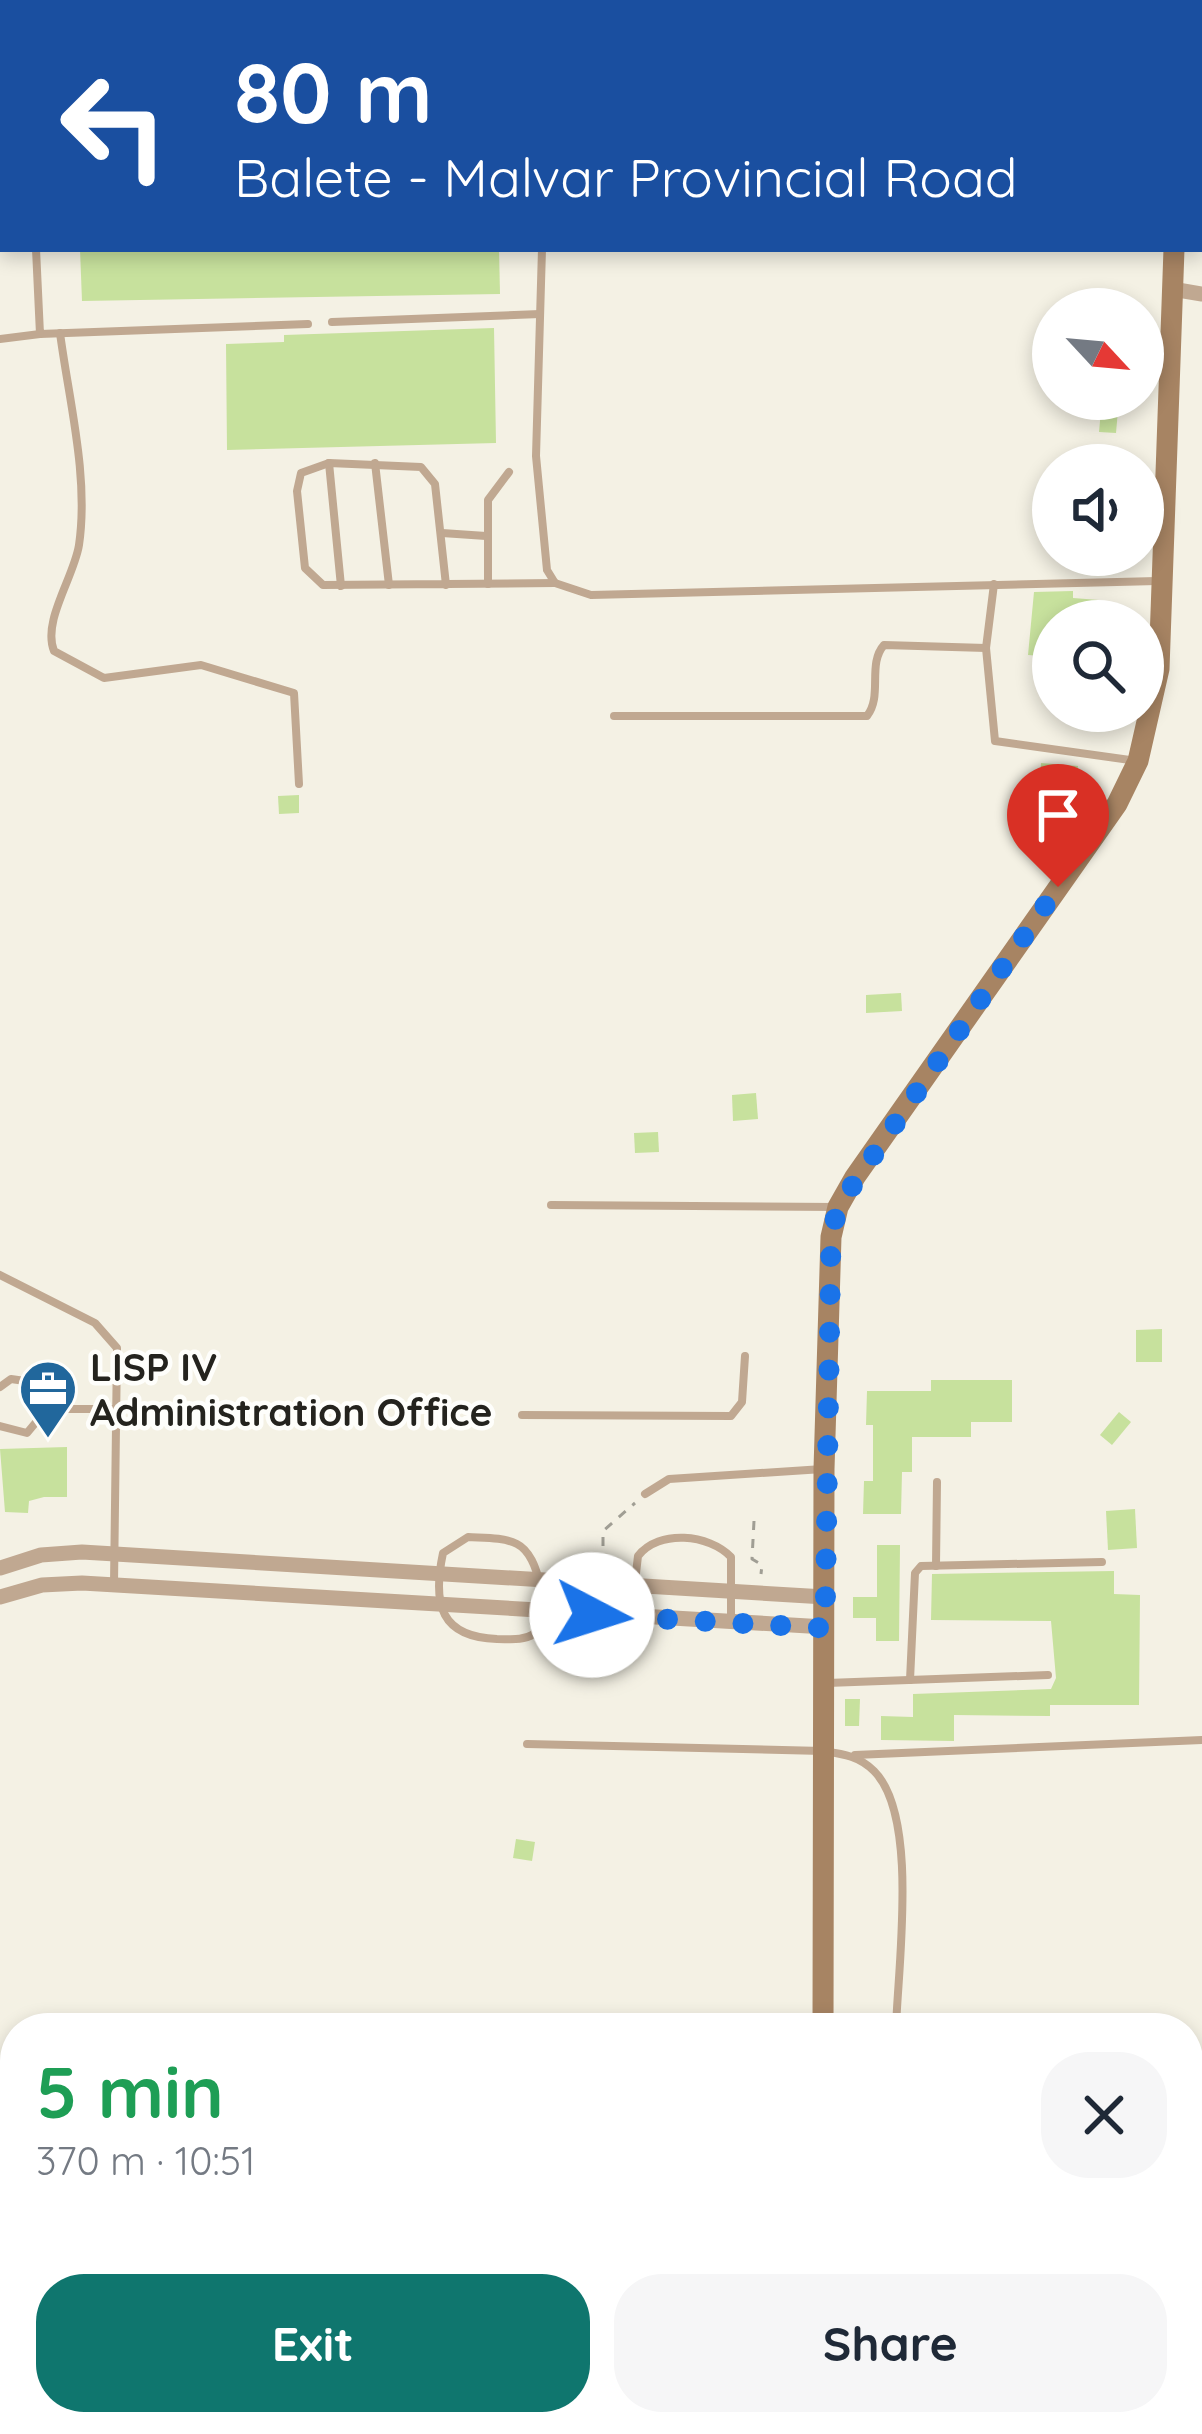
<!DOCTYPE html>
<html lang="en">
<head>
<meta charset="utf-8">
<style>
  body { margin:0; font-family:Quicksand,sans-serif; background:#f6f6f7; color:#1f2937; height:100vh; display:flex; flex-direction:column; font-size:45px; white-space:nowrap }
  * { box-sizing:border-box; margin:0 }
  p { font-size:39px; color:#747a83 }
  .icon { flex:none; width:66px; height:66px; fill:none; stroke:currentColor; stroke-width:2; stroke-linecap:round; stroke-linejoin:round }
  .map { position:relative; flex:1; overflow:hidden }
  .side { position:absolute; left:0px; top:2013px; width:1203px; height:423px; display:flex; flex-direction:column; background:#fff; border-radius:48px 48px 0 0; box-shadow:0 6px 18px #0003 }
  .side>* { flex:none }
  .top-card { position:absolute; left:0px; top:0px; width:1203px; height:252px; box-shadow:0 6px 18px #0003; background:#1a4fa0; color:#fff; overflow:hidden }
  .needle { width:78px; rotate:116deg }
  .fabs { position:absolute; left:1032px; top:288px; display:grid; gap:24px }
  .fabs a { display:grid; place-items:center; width:132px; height:132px; border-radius:50%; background:#fff; box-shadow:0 6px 18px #0003; font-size:60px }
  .pin { position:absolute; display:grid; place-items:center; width:102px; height:102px; color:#fff; margin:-123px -51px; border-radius:50% 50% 50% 0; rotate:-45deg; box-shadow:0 0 12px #0007 }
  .pin .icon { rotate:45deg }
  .me { position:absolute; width:132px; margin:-66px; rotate:95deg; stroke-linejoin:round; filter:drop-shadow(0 0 9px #0008) }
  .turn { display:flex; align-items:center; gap:42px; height:252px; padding:0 36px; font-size:54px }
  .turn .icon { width:156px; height:156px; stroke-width:2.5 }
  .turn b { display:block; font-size:84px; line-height:102px }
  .round { display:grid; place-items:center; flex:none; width:126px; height:126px; border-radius:48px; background:#f6f6f7 }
  .headline { display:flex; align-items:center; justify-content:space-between; height:204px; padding:0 36px }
  h1 { font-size:72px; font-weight:700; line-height:90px; color:#1e9e55 }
  .primary-button { display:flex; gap:24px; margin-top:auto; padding:24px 36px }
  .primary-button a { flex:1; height:138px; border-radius:48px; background:#0f766e; color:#fff; font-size:48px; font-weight:700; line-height:138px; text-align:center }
  .primary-button a+a { background:#f6f6f7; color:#1f2937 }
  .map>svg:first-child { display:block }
  .building { fill:#c7e19d }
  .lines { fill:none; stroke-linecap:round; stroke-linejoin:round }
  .path { stroke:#a09e94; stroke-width:3; stroke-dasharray:9 9; stroke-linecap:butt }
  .service { stroke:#c0a891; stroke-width:8 }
  .minor { stroke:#c0a891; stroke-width:15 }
  .secondary { stroke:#a78463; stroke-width:21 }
  .route { stroke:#1a73e8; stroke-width:21; stroke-dasharray:0 37.8 }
  .labels { text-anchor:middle; stroke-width:9; stroke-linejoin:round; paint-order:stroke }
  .poi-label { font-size:39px; font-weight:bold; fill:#24231e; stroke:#fefefb; text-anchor:start }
</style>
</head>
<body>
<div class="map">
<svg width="1202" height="2434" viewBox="0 0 1202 2434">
  <rect width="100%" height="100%" fill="#f4f1e4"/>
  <!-- building -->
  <g class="building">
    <polygon points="80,249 499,249 500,294 82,301"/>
    <polygon points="494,328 496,443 227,450 226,344 284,342 284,335"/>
    <polygon points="1102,399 1119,399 1116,433 1099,432"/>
    <polygon points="1073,591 1073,598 1099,600 1098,621 1053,621 1053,657 1028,655 1034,592"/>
    <polygon points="1041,763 1078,766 1076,783 1040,780"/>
    <polygon points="299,795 299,813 279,814 278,796"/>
    <polygon points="901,993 902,1011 866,1013 866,995"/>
    <polygon points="756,1093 758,1119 733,1121 732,1095"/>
    <polygon points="658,1132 659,1152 635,1153 634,1133"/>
    <polygon points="1162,1329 1162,1362 1136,1362 1136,1330"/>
    <polygon points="931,1380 1012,1380 1012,1422 971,1422 971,1437 912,1437 912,1472 902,1472 901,1514 863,1514 864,1481 873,1481 873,1425 866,1425 867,1391 931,1391"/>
    <polygon points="1119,1412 1131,1422 1112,1445 1100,1435"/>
    <polygon points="67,1447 67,1497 44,1497 29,1501 28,1513 5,1512 0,1449"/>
    <polygon points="1135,1509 1137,1548 1108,1550 1106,1511"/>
    <polygon points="877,1545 900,1545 899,1641 876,1641 876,1618 853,1618 853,1597 877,1597"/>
    <polygon points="1114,1571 1114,1594 1140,1595 1139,1705 1050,1705 1050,1716 954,1715 954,1741 881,1740 881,1716 913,1717 913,1694 1051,1689 1056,1678 1051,1621 931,1620 932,1574"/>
    <polygon points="845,1699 860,1699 859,1726 845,1726"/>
    <polygon points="516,1839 535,1842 532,1861 513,1858"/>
  </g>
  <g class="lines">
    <!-- path -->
    <g class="path">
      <polyline points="754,1521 752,1559 762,1565 761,1574"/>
      <polyline points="603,1564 603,1531 635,1503"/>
    </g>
    <!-- service -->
    <g class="service">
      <polyline points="23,0 24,3"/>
      <polyline points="547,3 547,0"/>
      <polyline points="36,249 40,334 308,324"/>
      <polyline points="542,249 536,456 547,570 555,583 591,595 1157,581"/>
      <polyline points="332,322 540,314"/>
      <path d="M60,333C69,401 89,477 79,545C74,577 42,621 54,651L104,678L201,665L294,693L299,784"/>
      <polyline points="0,339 40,334"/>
      <polyline points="329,463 341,586"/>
      <polyline points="375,463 389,585"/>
      <polyline points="442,533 486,536"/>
      <polyline points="488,584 488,500 509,472"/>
      <polyline points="994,584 986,648 995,741 1137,761"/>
      <polyline points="446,585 435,484 421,467 329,463 301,473 297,491 305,568 323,585 555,583"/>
      <path d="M614,716H867C883,696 867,664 884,645L986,648"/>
      <polyline points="551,1205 837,1207"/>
      <polyline points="0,1275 95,1323 117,1348 114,1584"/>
      <polyline points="0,1387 11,1379 32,1382 47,1409 27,1433 0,1426"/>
      <polyline points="47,1409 116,1409"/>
      <polyline points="522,1415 731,1416 742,1402 745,1356"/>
      <polyline points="645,1494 669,1479 823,1469"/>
      <path d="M468,1537C483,1538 503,1537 517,1544C541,1556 548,1613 534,1634C522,1641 511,1639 497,1639C441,1637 432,1605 443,1553Z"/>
      <polyline points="936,1566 937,1482"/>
      <path d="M631,1616L638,1556C659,1529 709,1534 731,1557V1623"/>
      <polyline points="910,1680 915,1573 921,1566 1102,1562"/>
      <polyline points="827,1683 1048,1675"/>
      <path d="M527,1744L823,1751C843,1754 859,1756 874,1771C919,1816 898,1965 896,2028"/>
      <polyline points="855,1755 1202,1740"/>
      <polyline points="1188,2092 1202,2092"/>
    </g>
    <!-- minor -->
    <g class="minor">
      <polyline points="1172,289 1202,294"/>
      <polyline points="0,1568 41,1555 82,1552 825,1597"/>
      <polyline points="0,1597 42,1585 82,1583 825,1627"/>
      <polyline points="1188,2269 1202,2266"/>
      <polyline points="1188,2299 1202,2297"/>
    </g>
    <!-- secondary -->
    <g class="secondary">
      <polyline points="1187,3 1187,0"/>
      <polyline points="823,2028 824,1469 831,1237 838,1207 855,1177 1117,804 1138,761 1159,669 1174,249"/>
      <polyline points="825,2421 825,2434"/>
    </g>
  </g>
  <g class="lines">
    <!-- route -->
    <polyline class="route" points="592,1615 825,1628 831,1237 838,1207 1058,887"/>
  </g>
  <!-- icons -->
  <defs>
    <g id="office-pin" transform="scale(3)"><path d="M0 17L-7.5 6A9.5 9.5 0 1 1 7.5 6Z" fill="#21679c" stroke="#fefefb"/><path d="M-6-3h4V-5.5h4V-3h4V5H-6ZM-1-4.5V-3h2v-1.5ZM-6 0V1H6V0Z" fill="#fff"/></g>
  </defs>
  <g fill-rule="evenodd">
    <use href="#office-pin" x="48" y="1389"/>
  </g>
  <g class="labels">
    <!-- poi labels -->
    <g class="poi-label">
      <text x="90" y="1381">LISP IV<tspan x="90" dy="45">Administration Office</tspan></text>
    </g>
  </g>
</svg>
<div class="fabs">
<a><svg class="needle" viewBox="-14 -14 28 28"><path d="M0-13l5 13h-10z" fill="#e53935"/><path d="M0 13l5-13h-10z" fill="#747a83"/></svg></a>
<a><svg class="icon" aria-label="sound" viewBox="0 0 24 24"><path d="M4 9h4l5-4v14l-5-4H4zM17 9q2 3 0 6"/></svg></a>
<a><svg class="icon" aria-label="search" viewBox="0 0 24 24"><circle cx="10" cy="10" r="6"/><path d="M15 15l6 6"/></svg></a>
</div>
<div class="pin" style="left:1058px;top:887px;background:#d93025"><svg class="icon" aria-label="arrive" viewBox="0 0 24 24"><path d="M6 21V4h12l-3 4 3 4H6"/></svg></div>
<svg class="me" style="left:592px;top:1615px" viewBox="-20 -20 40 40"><circle r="19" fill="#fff"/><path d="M0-13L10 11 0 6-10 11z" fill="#1a73e8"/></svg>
<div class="top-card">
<div class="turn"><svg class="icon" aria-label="left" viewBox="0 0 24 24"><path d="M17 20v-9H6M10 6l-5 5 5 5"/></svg><div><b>80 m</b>Balete - Malvar Provincial Road</div></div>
</div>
<section class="side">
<div class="headline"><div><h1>5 min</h1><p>370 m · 10:51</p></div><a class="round"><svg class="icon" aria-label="close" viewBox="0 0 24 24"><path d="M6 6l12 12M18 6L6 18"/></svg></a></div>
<div class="primary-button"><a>Exit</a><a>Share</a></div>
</section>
</div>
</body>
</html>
